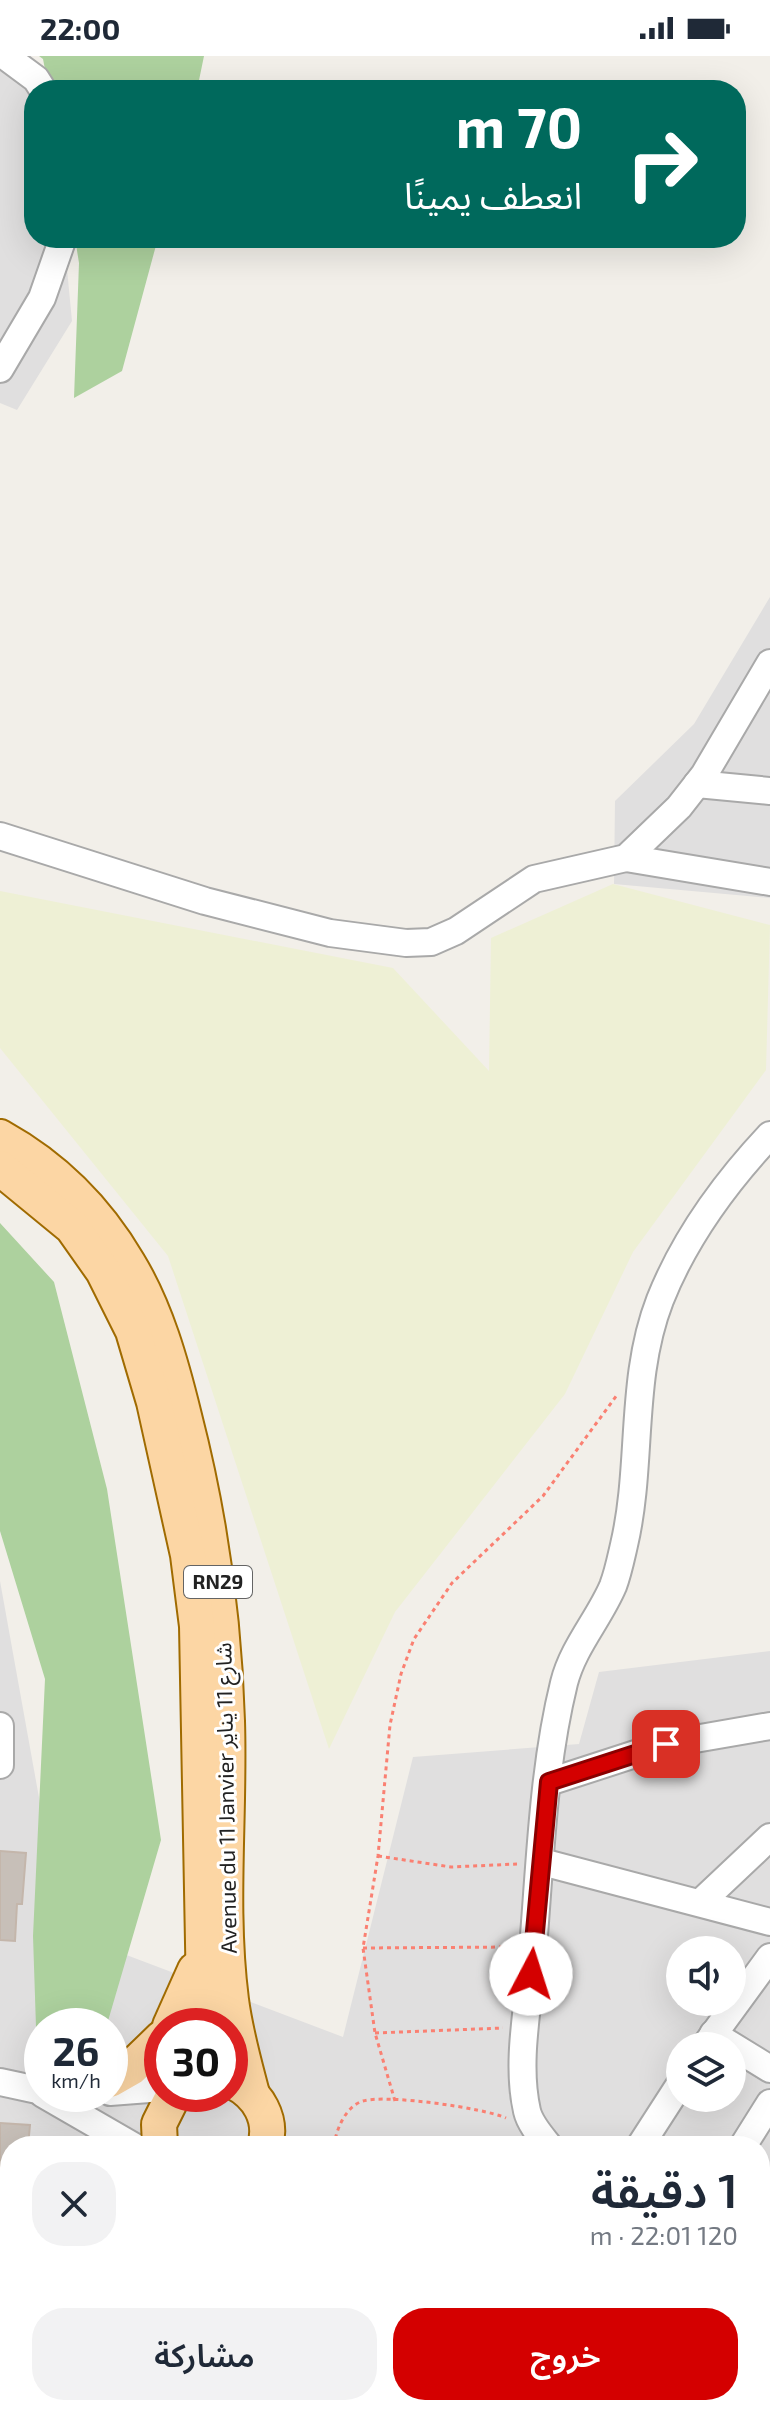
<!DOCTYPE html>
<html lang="ar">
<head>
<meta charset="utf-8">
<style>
  body { margin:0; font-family:"Exo 2","Noto Sans Arabic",sans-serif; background:#f2f2f3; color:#1f2937; direction:rtl; height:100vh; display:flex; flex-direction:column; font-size:30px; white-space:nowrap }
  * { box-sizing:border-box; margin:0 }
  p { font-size:26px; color:#747a83 }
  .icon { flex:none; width:44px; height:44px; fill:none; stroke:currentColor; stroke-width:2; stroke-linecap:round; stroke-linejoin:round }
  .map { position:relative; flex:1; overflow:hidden; direction:ltr }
  .panel { position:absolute; left:0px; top:2080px; width:770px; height:280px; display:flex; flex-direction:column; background:#fff; border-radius:32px 32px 0 0; box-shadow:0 8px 32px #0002; direction:rtl }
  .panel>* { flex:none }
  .guide { position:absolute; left:24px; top:24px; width:722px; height:168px; border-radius:32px; box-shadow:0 8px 32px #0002; direction:rtl; background:#00695c; color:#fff; overflow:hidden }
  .buttons { position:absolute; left:666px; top:1880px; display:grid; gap:16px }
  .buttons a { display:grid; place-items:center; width:80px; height:80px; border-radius:50%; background:#fff; box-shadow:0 8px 32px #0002; font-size:40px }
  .speed { position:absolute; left:24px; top:1952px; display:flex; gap:16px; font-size:40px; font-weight:700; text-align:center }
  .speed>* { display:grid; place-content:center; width:104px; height:104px; border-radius:50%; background:#fff; box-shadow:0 8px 32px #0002; line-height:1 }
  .speed small { font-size:20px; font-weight:400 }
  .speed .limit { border:12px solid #d22; background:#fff; color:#111 }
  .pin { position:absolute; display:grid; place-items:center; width:68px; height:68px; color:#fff; margin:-34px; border-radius:16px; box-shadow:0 4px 12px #0006 }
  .me { position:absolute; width:88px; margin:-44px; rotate:5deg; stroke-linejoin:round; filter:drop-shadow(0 0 6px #0008) }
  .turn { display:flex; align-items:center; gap:28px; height:168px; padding:0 32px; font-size:36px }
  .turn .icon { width:104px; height:104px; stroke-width:2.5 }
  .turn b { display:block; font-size:56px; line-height:68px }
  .round { display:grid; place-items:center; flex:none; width:84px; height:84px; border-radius:32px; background:#f2f2f3 }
  .overview { display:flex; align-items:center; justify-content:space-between; height:136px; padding:0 32px }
  h1 { font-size:48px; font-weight:600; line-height:60px }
  .button { display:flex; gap:16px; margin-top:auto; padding:16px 32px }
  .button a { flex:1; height:92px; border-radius:32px; background:#d40000; color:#fff; font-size:32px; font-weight:600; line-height:92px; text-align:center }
  .button a+a { background:#f2f2f3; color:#1f2937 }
  .status { display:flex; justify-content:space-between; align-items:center; height:56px; padding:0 40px; background:#fff; direction:ltr }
  .status svg { height:22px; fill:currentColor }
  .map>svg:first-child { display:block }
  .residential { fill:#e0dfdf; fill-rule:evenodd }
  .farmland { fill:#eef0d5 }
  .forest { fill:#add19e }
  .building { fill:#c7bfb8; stroke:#c4b6ab; stroke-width:2 }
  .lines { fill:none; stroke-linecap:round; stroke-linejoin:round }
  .minor-casing { stroke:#a9a9a9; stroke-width:30 }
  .major-casing { stroke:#a06b00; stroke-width:38 }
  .path { stroke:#fa8072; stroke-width:3; stroke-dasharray:4 4; stroke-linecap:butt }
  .minor { stroke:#fff; stroke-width:26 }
  .major { stroke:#fcd6a4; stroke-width:34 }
  .route-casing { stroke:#8a0000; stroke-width:20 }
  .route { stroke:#d40000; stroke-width:14 }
  .labels { text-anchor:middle; stroke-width:6; stroke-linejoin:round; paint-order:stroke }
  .shield { fill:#fff; stroke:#646464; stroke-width:2 }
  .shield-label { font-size:20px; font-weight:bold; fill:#222 }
  .street-label { font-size:22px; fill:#222; stroke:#fff }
</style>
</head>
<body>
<div class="status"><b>22:00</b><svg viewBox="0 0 49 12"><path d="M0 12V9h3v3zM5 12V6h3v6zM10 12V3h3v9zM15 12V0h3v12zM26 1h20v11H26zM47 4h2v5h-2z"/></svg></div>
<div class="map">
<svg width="770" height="2360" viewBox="0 0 770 2360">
  <rect width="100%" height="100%" fill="#f2efe9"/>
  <!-- residential -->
  <g class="residential">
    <polygon points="0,0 34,34 34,182 64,182 72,265 17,354 0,347"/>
    <polygon points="770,541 770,842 614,828 615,745 694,668"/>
    <path d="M0,1525L63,1875L343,1981L413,1701L579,1688L599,1616L770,1595V2360H0ZM680,1894H732V1946H680ZM42,1970H110V2038H42ZM162,1970H230V2038H162ZM680,1990H732V2042H680ZM10,2090H760V2350H10Z"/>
  </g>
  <!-- farmland -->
  <polygon class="farmland" points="613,828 770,869 766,1014 633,1196 565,1338 395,1556 329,1693 168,1200 0,992 0,835 393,912 489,1015 491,882"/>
  <!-- forest -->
  <g class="forest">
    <polygon points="39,0 204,0 197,34 49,34 43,3"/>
    <polygon points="75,182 158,182 122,315 74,342 79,207"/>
    <polygon points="0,1167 54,1226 107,1433 161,1784 108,1965 36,1971 33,1880 45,1623 0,1475"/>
  </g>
  <!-- building -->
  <g class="building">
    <polygon points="0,1795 26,1797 22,1848 17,1848 15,1885 0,1884"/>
    <polygon points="0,2067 30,2069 28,2090 10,2090 10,2145 0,2144"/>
  </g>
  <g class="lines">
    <!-- minor casing -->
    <g class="minor-casing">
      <g id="minor">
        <polyline points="5,0 36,23 43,34"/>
        <polyline points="0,313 42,242 63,182"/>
        <polyline points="697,728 770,735"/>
        <polyline points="0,780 205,845 330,877 406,887 431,886 456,875 534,823 626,802 679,751 704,719 770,607"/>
        <polyline points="626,802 770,826"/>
        <polyline points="0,1670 0,1709"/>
        <polyline points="549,1726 666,1688 770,1670"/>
        <polyline points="542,1806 770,1866"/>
        <polyline points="701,1846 770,1781"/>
        <polyline points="713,1978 770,2013"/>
        <polyline points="705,1990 770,1901"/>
        <polyline points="0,2026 42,2035"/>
        <polyline points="110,2036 162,2032"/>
        <polyline points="43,2038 133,2090"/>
        <polyline points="78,2038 90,2038"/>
        <path d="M549,2090C541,2080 530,2068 527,2055C516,2007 528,1952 532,1904C540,1813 542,1716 564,1627C573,1591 599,1563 613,1530C618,1517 621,1502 624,1489C643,1408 629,1324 660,1244C685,1181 724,1128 770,1079"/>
        <polyline points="640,2090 680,2028"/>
        <polyline points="743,2090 770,2047"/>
        <polyline points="760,2223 770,2208"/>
        <polyline points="760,2282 770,2284"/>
        <polyline points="114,2360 126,2350"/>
        <polyline points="155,2360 167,2350"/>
        <polyline points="308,2360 310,2350"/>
        <polyline points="419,2360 421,2350"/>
      </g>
    </g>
    <!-- major casing -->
    <g class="major-casing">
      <g id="major">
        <path d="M0,1081C54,1111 97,1154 128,1207C156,1253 171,1307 184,1360C210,1461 224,1561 227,1665C230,1758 219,1851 231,1944C235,1976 244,2007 252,2038"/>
        <polyline points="0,1112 72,1171 103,1215 133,1275 154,1346 188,1499 197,1570 204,1939 201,1970"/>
        <polyline points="170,1970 195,1914"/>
        <polyline points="110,2024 131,2012 162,1982"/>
        <path d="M234,2026C258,2038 273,2063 265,2090"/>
        <polyline points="160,2090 159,2068 174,2038"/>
        <polyline points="636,2350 641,2360"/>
        <polyline points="579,2360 584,2350"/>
      </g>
    </g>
    <!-- path -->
    <g class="path">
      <polyline points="378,1800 451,1811 517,1808"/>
      <polyline points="363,1892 511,1891"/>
      <polyline points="375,1977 503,1972"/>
      <polyline points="395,2045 375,1977 363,1892 378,1800 390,1669 401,1618 414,1583 452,1527 543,1440 617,1339"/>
      <path d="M334,2090C336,2073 346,2050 363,2045C386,2038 484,2052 506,2062"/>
    </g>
    <!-- minor -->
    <use href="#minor" class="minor"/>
    <!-- major -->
    <use href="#major" class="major"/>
  </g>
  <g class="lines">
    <!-- route casing -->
    <g class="route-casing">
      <polyline id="route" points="531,1918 549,1726 666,1688"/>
    </g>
    <!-- route -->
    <use href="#route" class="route"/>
  </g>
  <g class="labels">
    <!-- shield labels -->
    <rect class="shield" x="184" y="1510" width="68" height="32" rx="6"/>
    <g class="shield-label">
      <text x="218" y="1533">RN29</text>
    </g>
    <!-- street labels -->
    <g class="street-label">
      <text transform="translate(226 1742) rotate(-91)" y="8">Avenue du 11 Janvier شارع 11 يناير</text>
    </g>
  </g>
</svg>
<div class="buttons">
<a><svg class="icon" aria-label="sound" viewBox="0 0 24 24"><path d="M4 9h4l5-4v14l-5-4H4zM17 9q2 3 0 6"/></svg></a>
<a><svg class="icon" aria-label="layers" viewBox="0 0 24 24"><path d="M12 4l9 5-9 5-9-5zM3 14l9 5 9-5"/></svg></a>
</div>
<div class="speed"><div>26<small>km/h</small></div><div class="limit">30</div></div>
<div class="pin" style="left:666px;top:1688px;background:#d93025"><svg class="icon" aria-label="arrive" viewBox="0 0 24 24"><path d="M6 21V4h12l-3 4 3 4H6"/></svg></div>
<svg class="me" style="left:531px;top:1918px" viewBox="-20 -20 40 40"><circle r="19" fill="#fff"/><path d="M0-13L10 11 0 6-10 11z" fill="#d40000"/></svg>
<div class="guide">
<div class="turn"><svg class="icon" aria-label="right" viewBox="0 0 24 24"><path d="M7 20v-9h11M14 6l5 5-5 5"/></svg><div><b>70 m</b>انعطف يمينًا</div></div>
</div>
<section class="panel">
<div class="overview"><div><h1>1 دقيقة</h1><p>120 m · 22:01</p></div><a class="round"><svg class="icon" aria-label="close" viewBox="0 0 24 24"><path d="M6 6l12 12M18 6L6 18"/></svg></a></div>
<div class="button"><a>خروج</a><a>مشاركة</a></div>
</section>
</div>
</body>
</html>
